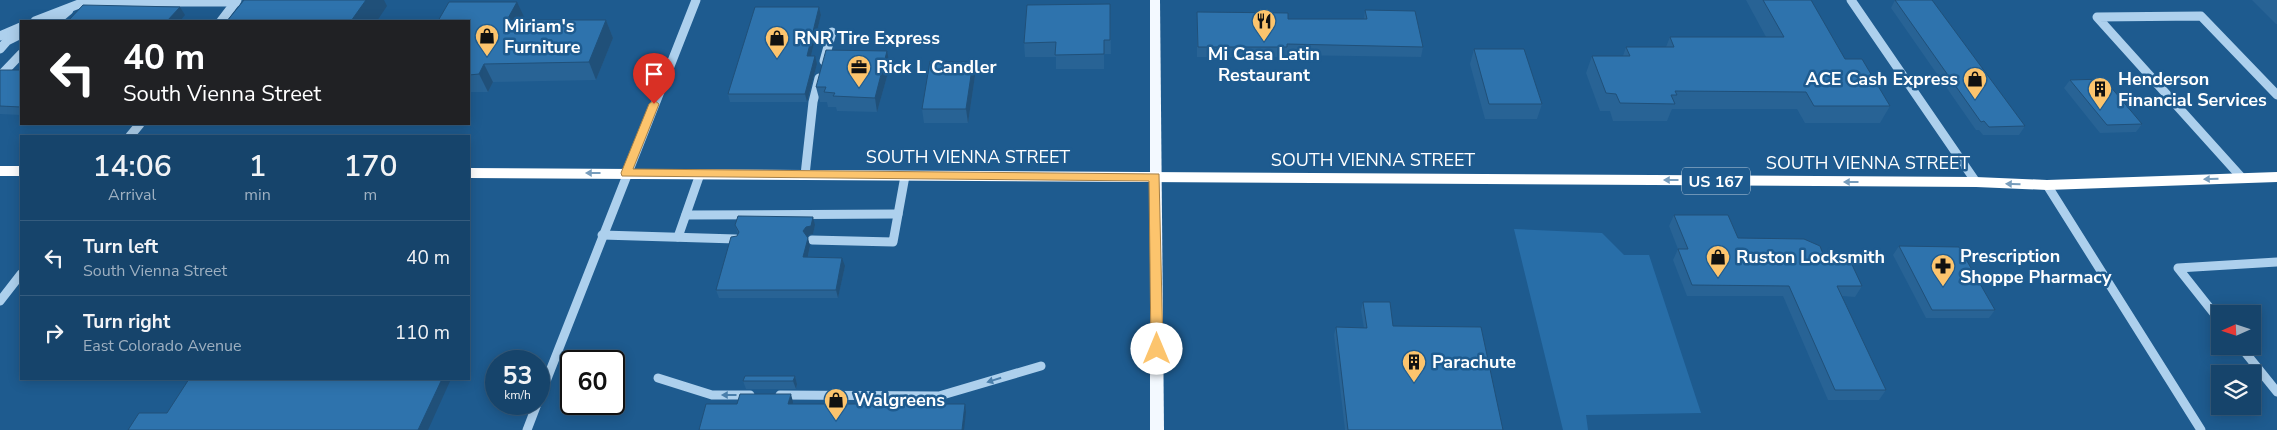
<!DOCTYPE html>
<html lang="en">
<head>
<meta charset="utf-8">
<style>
  body { margin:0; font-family:"Nunito Sans",sans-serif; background:#234e73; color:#f1f3f6; height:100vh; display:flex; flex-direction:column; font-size:19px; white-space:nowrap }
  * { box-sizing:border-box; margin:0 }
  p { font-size:16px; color:#9eb0c1 }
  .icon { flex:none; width:28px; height:28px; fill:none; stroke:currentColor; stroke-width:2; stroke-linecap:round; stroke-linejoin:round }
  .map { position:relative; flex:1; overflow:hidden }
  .sheet { position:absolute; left:20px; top:135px; width:450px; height:245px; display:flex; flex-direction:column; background:#16446b; border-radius:0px; box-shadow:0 2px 12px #0003,0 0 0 1px #355c7e }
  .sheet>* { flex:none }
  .top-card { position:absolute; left:20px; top:20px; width:450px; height:105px; border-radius:0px; box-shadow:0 2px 12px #0003,0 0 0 1px #355c7e; background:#202124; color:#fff; overflow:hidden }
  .needle { width:32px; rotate:267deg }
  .buttons { position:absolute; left:2211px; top:305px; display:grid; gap:10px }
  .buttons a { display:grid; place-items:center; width:50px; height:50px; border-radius:0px; background:#16446b; box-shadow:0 2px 12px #0003,0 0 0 1px #355c7e; font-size:25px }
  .speed { position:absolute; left:485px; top:350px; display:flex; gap:10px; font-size:25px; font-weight:700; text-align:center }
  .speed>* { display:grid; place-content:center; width:65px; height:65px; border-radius:50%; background:#16446b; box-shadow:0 2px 12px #0003,0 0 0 1px #355c7e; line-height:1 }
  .speed small { font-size:12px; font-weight:400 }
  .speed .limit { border:2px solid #111; border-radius:8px; background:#fff; color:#111 }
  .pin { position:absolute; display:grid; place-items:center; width:42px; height:42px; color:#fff; margin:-51px -21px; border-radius:50% 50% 50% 0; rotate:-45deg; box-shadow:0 0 5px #0007 }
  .pin .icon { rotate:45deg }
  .me { position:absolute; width:55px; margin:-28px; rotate:0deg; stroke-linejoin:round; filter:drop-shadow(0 0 4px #0008) }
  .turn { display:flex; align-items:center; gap:18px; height:105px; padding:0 20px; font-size:22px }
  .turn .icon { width:65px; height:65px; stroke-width:2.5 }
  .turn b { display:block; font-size:35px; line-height:42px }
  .eta { display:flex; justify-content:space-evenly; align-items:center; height:85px; text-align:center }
  .eta b { font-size:30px; font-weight:600; line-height:35px }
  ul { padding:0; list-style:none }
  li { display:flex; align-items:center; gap:15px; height:75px; padding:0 20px; border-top:1px solid #355c7e }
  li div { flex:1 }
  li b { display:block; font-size:19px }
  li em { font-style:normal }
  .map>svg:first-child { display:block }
  .green { fill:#286ea8 }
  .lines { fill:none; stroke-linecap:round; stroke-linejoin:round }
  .minor { stroke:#add0ed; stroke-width:9 }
  .major { fill:#f3f9ff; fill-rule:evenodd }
  .highway { fill:#fff; fill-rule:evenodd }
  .wall { fill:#286395 }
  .shaded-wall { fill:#205079 }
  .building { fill:#2e73ad; stroke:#205079 }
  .oneway { fill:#789dbc }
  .oneway2 { fill:#497eab }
  .route { fill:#fcc46d; stroke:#a47f47 }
  .labels { text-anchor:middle; stroke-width:5; stroke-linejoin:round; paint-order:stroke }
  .shield { fill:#1e5b8f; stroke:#bccedd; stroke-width:1 }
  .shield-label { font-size:16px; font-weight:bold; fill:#fff }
  .poi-label { font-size:18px; font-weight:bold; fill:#fff; stroke:#1e5b8f; text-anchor:start }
  .street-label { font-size:18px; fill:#fff; stroke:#1e5b8f }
</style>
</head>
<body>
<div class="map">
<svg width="2277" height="430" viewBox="0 0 2277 430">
  <rect width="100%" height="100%" fill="#1e5b8f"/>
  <!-- green -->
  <polygon class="green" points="1514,229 1602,233 1624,255 1649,255 1701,413 1586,415 1588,430 1563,430"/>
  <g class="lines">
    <!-- minor -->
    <g class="minor">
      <polyline points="1851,0 1976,182"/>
      <polyline points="35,21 84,2 236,2"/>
      <polyline points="56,21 69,10"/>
      <polyline points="221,21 237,0"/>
      <polyline points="0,36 21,27"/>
      <polyline points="0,49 7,41 21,34"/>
      <polyline points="824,61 832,32"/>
      <polyline points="0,76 21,54"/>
      <polyline points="130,136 140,124"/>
      <polyline points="805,175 813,102 819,78"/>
      <polyline points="2242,178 2097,17 2201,16 2277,95"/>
      <polyline points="2047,185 2201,430"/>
      <polyline points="686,215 898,214"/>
      <polyline points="602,235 736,239"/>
      <polyline points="678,237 700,174"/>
      <polyline points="812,240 893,242 905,176"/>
      <polyline points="0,301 21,274"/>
      <polyline points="2220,321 2178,268 2277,262"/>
      <polyline points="2240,346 2277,392"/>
      <polyline points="658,378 712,395 750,395"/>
      <polyline points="780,395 939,396 1041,366"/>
      <polyline points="539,399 696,0"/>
      <polyline points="527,430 537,404"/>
    </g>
    <!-- major -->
    <polygon class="major" points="1150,0 1160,0 1164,430 1150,430"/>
    <!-- highway -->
    <g class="highway">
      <rect x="0" y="166" width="21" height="10"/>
      <polygon points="469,168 1976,177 2047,180 2277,172 2277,182 2047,190 1976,187 469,178"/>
    </g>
  </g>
  <!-- wall -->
  <g class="wall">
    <polygon points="1746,0 1811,0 1845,59 1890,106 1880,123 1805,123 1797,109 1672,109 1667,121 1613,121 1610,111 1600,111 1586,73 1592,56 1623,56 1626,47 1666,47 1670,37 1766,37"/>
    <polygon points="1895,0 2025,126 2019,135 1983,135 1979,130 1976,130 1891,8"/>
    <polygon points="2252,0 2277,0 2277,24 2276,24"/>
    <polygon points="1110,4 1111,54 1104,54 1104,69 1056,69 1056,57 1025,57 1024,43"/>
    <polygon points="819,7 821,15 811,56 817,64 807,102 730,102 728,94"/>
    <polygon points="1365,10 1423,47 1421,57 1287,55 1286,57 1197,57 1197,12 1288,19 1364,19"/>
    <polygon points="525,19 524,20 606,20 613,38 596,80 493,82 488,92 469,92 469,21"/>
    <polygon points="1474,49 1542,104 1537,119 1485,119 1470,64"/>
    <polygon points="890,66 877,112 837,111 836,107 828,107 827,102 820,102 816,87"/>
    <polygon points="0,70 21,70 21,115 0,114"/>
    <polygon points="975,76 968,123 924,123 922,109"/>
    <polygon points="2070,80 2142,124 2136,132 2100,133 2064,88"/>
    <polygon points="1674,215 1738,238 1823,254 1862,286 1855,297 1842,296 1886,390 1879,400 1828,400 1783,296 1687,296 1673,260 1678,249 1669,226"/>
    <polygon points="735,225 815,225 813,234 809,235 807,237 810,246 808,257 845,266 838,298 719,298 716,290 738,234"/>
    <polygon points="1899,246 1995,310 1989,318 1926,318 1893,255"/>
    <polygon points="1363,302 1393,326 1503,430 1345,430 1334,335 1336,327 1364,328 1361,310"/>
    <polygon points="795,376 797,384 796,389 746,389 743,381"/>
  </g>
  <!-- shaded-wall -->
  <g class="shaded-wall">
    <polygon points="366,0 384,0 387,6 377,21 351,21"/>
    <polygon points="517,2 525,19 515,38 507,20"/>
    <polygon points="180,7 185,15 180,21 167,21"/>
    <polygon points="819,7 821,15 809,64 807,56"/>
    <polygon points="606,20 613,38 596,80 589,62"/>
    <polygon points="887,51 890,66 877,112 875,98"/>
    <polygon points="815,56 817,64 807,102 805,94"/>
    <polygon points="973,62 975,76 968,123 966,109"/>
    <polygon points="484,64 493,82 488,92 479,74"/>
    <polygon points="813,217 815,225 813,234 809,235 806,239 803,231"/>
    <polygon points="808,238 810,246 806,265 803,257"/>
    <polygon points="842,258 845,266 838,298 836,290"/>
    <polygon points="795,376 797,384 796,389 793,381"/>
    <polygon points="442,379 451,379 428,430 418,430"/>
    <polygon points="791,394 793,402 791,412 788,404"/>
    <polygon points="965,404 966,412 964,430 962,430"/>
  </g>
  <!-- building -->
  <g class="building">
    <polygon points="244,0 366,0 351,21 227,21"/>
    <polygon points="1763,0 1811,0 1845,59 1862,59 1890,106 1814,106 1806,92 1675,91 1677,95 1671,95 1675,104 1620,103 1616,94 1606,93 1592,56 1630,56 1626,47 1674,47 1670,37 1784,37"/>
    <polygon points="1895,0 1932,0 2025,126 1989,127 1984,121 1981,122"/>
    <polygon points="449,2 517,2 507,20 606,20 589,62 484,64 479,74 469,75 469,21 438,21"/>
    <polygon points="1110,4 1110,40 1104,40 1104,54 1055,55 1056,42 1024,43 1027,5"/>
    <polygon points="83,5 180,7 167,21 68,21"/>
    <polygon points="755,7 819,7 807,56 815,56 805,94 728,94"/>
    <polygon points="1365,10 1415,11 1423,47 1287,44 1287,47 1198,47 1197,12 1288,13 1288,19 1367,19"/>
    <polygon points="1474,49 1524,49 1542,104 1489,104"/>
    <polygon points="826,50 887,51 875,98 833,96 835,93 824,92 826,87 816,87"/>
    <polygon points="930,61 973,62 966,109 922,109"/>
    <polygon points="0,70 21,70 21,107 0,106"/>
    <polygon points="2104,79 2142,124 2107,125 2070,80"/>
    <polygon points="1674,215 1728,215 1738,238 1804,239 1820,246 1823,254 1847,254 1862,286 1837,286 1886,390 1835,390 1789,286 1692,285 1678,249 1688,249"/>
    <polygon points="738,216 813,217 811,226 806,227 803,231 808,238 803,257 842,258 836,290 716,290 731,237 737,236 739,232 735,225"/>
    <polygon points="1899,246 1959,247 1995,310 1932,310"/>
    <polygon points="1363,302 1390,302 1393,326 1481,327 1503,430 1348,430 1336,327 1367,328"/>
    <polygon points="745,376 795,376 793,381 743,381"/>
    <polygon points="189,379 442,379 418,430 128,430 139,413 167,413"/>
    <polygon points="740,394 791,394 788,404 965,404 962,430 699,430 706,404 737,404"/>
  </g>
  <!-- one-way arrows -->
  <defs><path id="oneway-solid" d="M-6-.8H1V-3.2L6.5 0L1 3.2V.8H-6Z" transform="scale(1.25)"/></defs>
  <g class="oneway">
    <use href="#oneway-solid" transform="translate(593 173) rotate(180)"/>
    <use href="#oneway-solid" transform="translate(2211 179) rotate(178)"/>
    <use href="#oneway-solid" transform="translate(1671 180) rotate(-180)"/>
    <use href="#oneway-solid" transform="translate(1851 182) rotate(-180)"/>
    <use href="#oneway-solid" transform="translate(2013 184) rotate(-178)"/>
  </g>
  <g class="oneway2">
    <use href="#oneway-solid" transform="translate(994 380) rotate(163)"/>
    <use href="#oneway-solid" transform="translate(729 395) rotate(-180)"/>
  </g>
  <!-- route -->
  <polygon class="route" points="654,100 659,104 633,169 1159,174 1163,349 1161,353 1152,353 1151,349 1149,181 622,176 621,173 649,104"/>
  <!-- icons -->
  <defs>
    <g id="restaurant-pin" transform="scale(1.25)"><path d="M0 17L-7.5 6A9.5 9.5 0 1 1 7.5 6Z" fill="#fcc46d" stroke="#1e5b8f"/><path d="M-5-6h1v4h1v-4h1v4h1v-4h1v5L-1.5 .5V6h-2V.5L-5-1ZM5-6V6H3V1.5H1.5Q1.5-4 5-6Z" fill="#111"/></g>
    <g id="shop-pin" transform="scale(1.25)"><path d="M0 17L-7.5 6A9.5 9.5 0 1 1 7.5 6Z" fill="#fcc46d" stroke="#1e5b8f"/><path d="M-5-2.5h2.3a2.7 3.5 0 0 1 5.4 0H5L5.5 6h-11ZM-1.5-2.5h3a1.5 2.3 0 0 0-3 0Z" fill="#111"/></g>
    <g id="office-pin" transform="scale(1.25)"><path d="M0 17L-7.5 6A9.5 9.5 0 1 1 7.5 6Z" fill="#fcc46d" stroke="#1e5b8f"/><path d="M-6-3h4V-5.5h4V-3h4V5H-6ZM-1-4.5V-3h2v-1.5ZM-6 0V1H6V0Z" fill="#111"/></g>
    <g id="building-pin" transform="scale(1.25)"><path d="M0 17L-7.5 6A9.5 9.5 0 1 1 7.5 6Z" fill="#fcc46d" stroke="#1e5b8f"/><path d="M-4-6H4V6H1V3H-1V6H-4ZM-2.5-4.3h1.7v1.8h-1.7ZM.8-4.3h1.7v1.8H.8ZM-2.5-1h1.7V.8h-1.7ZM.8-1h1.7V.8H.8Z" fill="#111"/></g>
    <g id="pharmacy-pin" transform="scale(1.25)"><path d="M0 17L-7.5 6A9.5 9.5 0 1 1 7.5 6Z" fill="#fcc46d" stroke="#1e5b8f"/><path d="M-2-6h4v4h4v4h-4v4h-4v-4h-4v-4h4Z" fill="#111"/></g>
  </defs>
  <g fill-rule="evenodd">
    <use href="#restaurant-pin" x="1264" y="21"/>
    <use href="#shop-pin" x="487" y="36"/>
    <use href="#shop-pin" x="777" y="38"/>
    <use href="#office-pin" x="859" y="67"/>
    <use href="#shop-pin" x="1975" y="79"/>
    <use href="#building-pin" x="2100" y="89"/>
    <use href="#shop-pin" x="1718" y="257"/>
    <use href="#pharmacy-pin" x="1943" y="266"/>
    <use href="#building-pin" x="1414" y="362"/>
    <use href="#shop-pin" x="836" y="400"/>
  </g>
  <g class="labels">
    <!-- shield labels -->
    <rect class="shield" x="1682" y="167.5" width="68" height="27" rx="4"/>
    <g class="shield-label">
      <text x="1716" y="187">US 167</text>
    </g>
    <!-- poi labels -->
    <g class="poi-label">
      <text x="504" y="32">Miriam's<tspan x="504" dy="21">Furniture</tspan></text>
      <text x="794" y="44">RNR Tire Express</text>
      <text x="1264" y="60" text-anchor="middle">Mi Casa Latin<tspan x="1264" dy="21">Restaurant</tspan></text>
      <text x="876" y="73">Rick L Candler</text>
      <text x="1958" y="85" text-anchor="end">ACE Cash Express</text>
      <text x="2118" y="85">Henderson<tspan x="2118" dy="21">Financial Services</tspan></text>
      <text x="1960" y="262">Prescription<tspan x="1960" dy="21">Shoppe Pharmacy</tspan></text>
      <text x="1736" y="263">Ruston Locksmith</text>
      <text x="1432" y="368">Parachute</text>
      <text x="854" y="406">Walgreens</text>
    </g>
    <!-- street labels -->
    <g class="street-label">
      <text x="968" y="163">SOUTH VIENNA STREET</text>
      <text x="1373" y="166">SOUTH VIENNA STREET</text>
      <text x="1868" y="169">SOUTH VIENNA STREET</text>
    </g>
  </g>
</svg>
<div class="buttons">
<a><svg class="needle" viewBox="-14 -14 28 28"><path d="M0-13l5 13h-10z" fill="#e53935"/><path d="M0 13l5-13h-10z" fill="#9eb0c1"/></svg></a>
<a><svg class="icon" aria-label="layers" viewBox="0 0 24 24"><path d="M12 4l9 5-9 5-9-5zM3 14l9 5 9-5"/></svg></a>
</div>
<div class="speed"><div>53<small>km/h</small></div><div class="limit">60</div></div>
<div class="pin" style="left:654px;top:104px;background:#d93025"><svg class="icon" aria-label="arrive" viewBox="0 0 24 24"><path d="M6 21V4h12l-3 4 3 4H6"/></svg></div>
<svg class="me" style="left:1157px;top:349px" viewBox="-20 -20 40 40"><circle r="19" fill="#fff"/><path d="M0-13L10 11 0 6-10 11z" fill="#fcc46d"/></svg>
<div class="top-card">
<div class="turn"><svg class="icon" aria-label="left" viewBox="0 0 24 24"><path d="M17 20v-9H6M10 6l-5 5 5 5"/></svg><div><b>40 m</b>South Vienna Street</div></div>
</div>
<section class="sheet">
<div class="eta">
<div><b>14:06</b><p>Arrival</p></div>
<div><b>1</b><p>min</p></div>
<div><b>170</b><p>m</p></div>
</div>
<ul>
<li><svg class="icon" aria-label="left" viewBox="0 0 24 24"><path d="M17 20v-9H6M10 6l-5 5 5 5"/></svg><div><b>Turn left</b><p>South Vienna Street</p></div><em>40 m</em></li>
<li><svg class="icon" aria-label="right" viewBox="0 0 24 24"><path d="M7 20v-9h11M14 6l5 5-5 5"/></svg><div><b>Turn right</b><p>East Colorado Avenue</p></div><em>110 m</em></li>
</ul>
</section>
</div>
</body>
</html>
